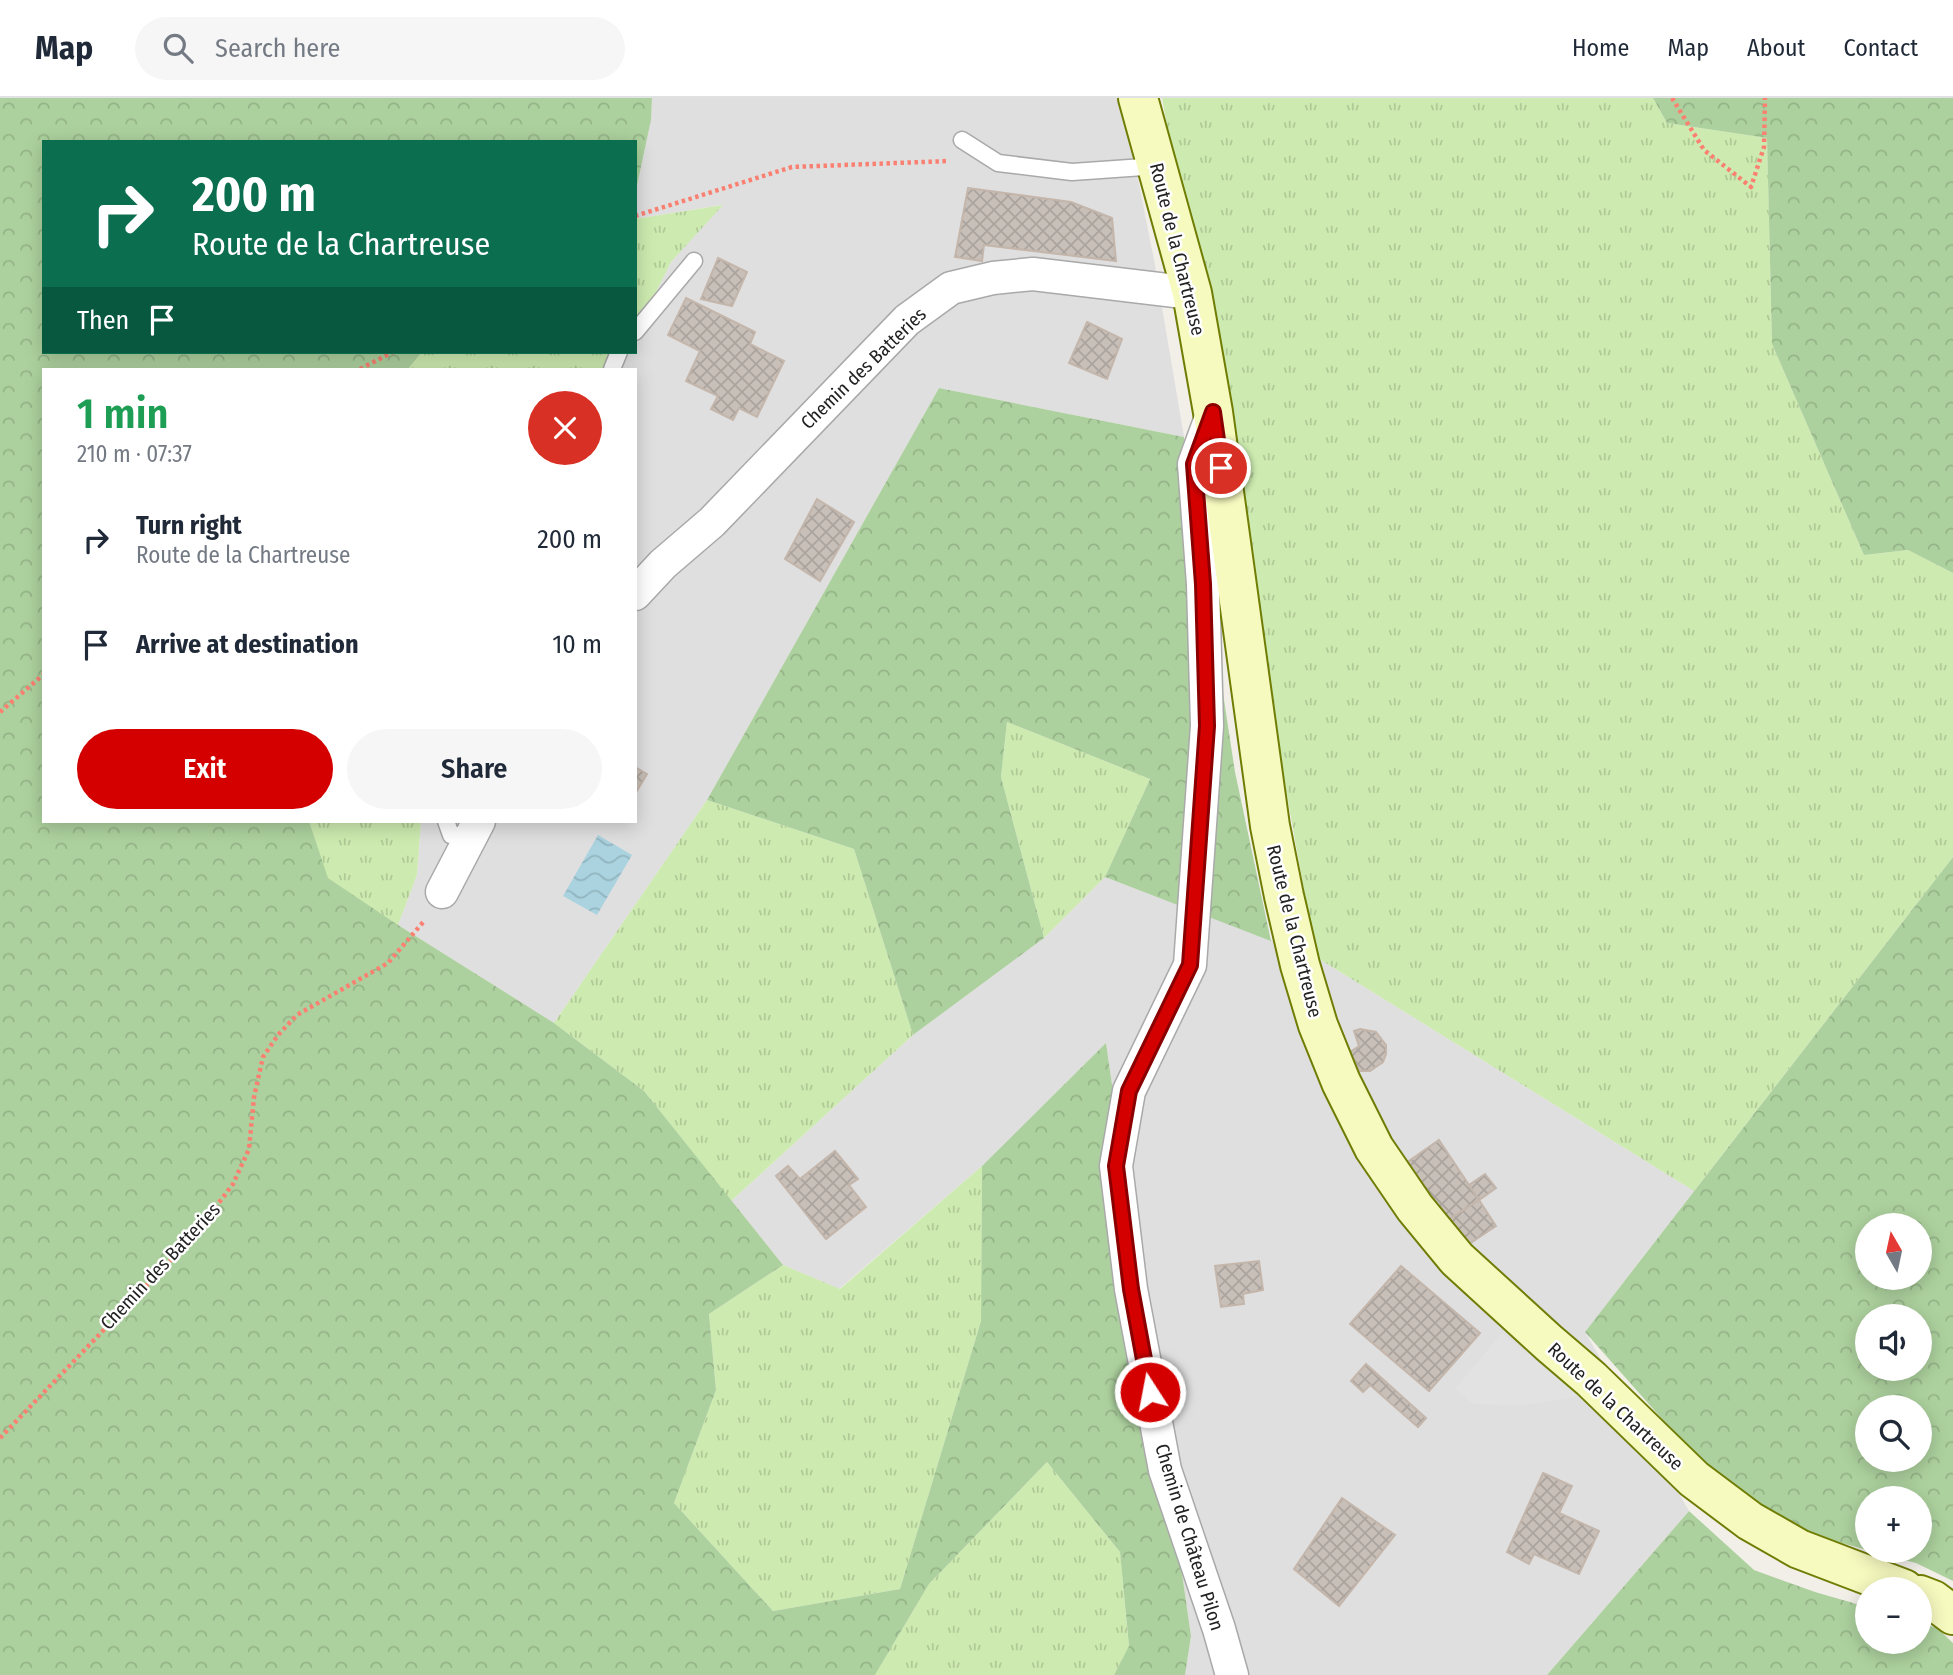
<!DOCTYPE html>
<html lang="en">
<head>
<meta charset="utf-8">
<style>
  body { margin:0; font-family:"Fira Sans Condensed",sans-serif; background:#f6f6f7; color:#1f2937; height:100vh; display:flex; flex-direction:column; font-size:26px; white-space:nowrap }
  * { box-sizing:border-box; margin:0 }
  p { font-size:23px; color:#747a83 }
  .icon { flex:none; width:38px; height:38px; fill:none; stroke:currentColor; stroke-width:2; stroke-linecap:round; stroke-linejoin:round }
  .map { position:relative; flex:1; overflow:hidden }
  .side { position:absolute; left:42px; top:270px; width:595px; height:455px; display:flex; flex-direction:column; background:#fff; border-radius:0px; box-shadow:0 4px 18px #0003 }
  .side>* { flex:none }
  .hud { position:absolute; left:42px; top:42px; width:595px; height:214px; border-radius:0px; box-shadow:0 4px 18px #0003; background:#0b6e4f; color:#fff; overflow:hidden }
  .needle { width:46px; rotate:351deg }
  .fabs { position:absolute; left:1855px; top:1115px; display:grid; gap:14px }
  .fabs a { display:grid; place-items:center; width:77px; height:77px; border-radius:50%; background:#fff; box-shadow:0 4px 18px #0003; font-size:35px }
  .pin { position:absolute; display:grid; place-items:center; width:60px; height:60px; color:#fff; margin:-30px; border:4px solid #fff; border-radius:50%; box-shadow:0 2px 7px #0007 }
  .me { position:absolute; width:77px; margin:-38px; rotate:349deg; stroke-linejoin:round; filter:drop-shadow(0 0 5px #0008) }
  .turn { display:flex; align-items:center; gap:24px; height:147px; padding:0 35px; font-size:32px }
  .turn .icon { width:91px; height:91px; stroke-width:2.5 }
  .turn b { display:block; font-size:49px; line-height:60px }
  .then { display:flex; align-items:center; height:66px; padding:0 35px; background:#0003; gap:14px; font-size:26px }
  .round { display:grid; place-items:center; flex:none; width:74px; height:74px; border-radius:37px; background:#f6f6f7 }
  .summary { display:flex; align-items:center; justify-content:space-between; height:119px; padding:0 35px }
  h1 { font-size:42px; font-weight:600; line-height:52px; color:#1e9e55 }
  .cta { display:flex; gap:14px; margin-top:auto; padding:14px 35px }
  .cta a { flex:1; height:80px; border-radius:42px; background:#d40000; color:#fff; font-size:28px; font-weight:600; line-height:80px; text-align:center }
  .cta a+a { background:#f6f6f7; color:#1f2937 }
  ul { padding:0; list-style:none }
  li { display:flex; align-items:center; gap:21px; height:105px; padding:0 35px }
  li div { flex:1 }
  li b { display:block; font-size:26px }
  li em { font-style:normal }
  header { display:flex; align-items:center; gap:42px; box-sizing:border-box; height:98px; padding:0 35px; background:#fff; border-bottom:2px solid #e0e1e3 }
  header strong { font-size:33px }
  nav { display:flex; gap:38px; margin-inline-start:auto; font-size:24px }
  .search { width:490px; height:63px; background:#f6f6f7; display:flex; align-items:center; gap:18px; box-sizing:border-box; padding:0 24px; border-radius:38px; color:#747a83; font-size:26px }
  .map>svg:first-child { display:block }
  .residential { fill:#e0dfdf }
  .grass { fill:url(#grass-tufts) }
  .forest { fill:url(#forest-crowns); fill-rule:evenodd }
  .parking { fill:#e2e2e2 }
  .water { fill:url(#water-waves) }
  .building { fill:url(#building-cross-hatch); stroke:#c4b6ab; stroke-width:2 }
  .lines { fill:none; stroke-linecap:round; stroke-linejoin:round }
  .service-casing { stroke:#a9a9a9; stroke-width:19 }
  .minor-casing { stroke:#a9a9a9; stroke-width:35 }
  .secondary-casing { stroke:#707d05; stroke-width:42 }
  .path { stroke:#fa8072; stroke-width:4.5; stroke-dasharray:3.5 3.5; stroke-linecap:butt }
  .service { stroke:#fff; stroke-width:16 }
  .minor { stroke:#fff; stroke-width:32 }
  .secondary { stroke:#f7fabf; stroke-width:38 }
  .route-casing { stroke:#8a0000; stroke-width:18 }
  .route { stroke:#d40000; stroke-width:12 }
  .labels { text-anchor:middle; stroke-width:5; stroke-linejoin:round; paint-order:stroke }
  .street-label { font-size:19px; fill:#222; stroke:#fff }
</style>
</head>
<body>
<header>
<strong>Map</strong>
<div class="search"><svg class="icon" aria-label="search" viewBox="0 0 24 24"><circle cx="10" cy="10" r="6"/><path d="M15 15l6 6"/></svg>Search here</div>
<nav><a>Home</a><a>Map</a><a>About</a><a>Contact</a></nav>
</header>
<div class="map">
<svg width="1953" height="1577" viewBox="0 0 1953 1577">
  <defs>
    <pattern id="grass-tufts" width="24" height="20" patternUnits="userSpaceOnUse" patternTransform="scale(1.75)"><rect width="24" height="20" fill="#cdebb0"/><path d="M3 7l-1-3M5 7V3M7 7l1-3M15 17l-1-3M17 17v-4M19 17l1-3" fill="none" stroke="#b0c997"/></pattern>
    <pattern id="forest-crowns" width="20" height="18" patternUnits="userSpaceOnUse" patternTransform="scale(1.75)"><rect width="20" height="18" fill="#add19e"/><path d="M2 6a3 3 0 1 1 6 0M12 15a3 3 0 1 1 6 0" fill="none" stroke="#95b388"/></pattern>
    <pattern id="water-waves" width="16" height="10" patternUnits="userSpaceOnUse" patternTransform="scale(1.75)"><rect width="16" height="10" fill="#aad3df"/><path d="M0 5q4-4 8 0t8 0" fill="none" stroke="#92b5bf"/></pattern>
    <pattern id="building-cross-hatch" width="8" height="8" patternUnits="userSpaceOnUse" patternTransform="scale(1.75)"><rect width="8" height="8" fill="#c7bfb8"/><path d="M0 0l8 8M0 8l8-8" fill="none" stroke="#aba49e"/></pattern>
  </defs>
  <rect width="100%" height="100%" fill="#f2efe9"/>
  <!-- residential -->
  <g class="residential">
    <polygon points="652,0 1122,0 1154,162 1184,339 939,290 707,702 554,925 398,827 417,777 421,723 635,723 635,271 618,271 627,254 635,254 635,236 671,164 722,107 635,121 635,97 651,22"/>
    <polygon points="1105,779 1316,859 1694,1093 1585,1234 1689,1413 1547,1577 1185,1577 1191,1538 1106,945 982,1068 839,1191 783,1167 731,1103 913,937 1044,840"/>
  </g>
  <!-- grass -->
  <g class="grass">
    <polygon points="1162,0 1653,0 1667,25 1767,40 1772,246 1864,457 1908,452 1953,475 1953,759 1694,1093 1316,859"/>
    <polygon points="723,107 671,164 635,236 635,121"/>
    <polygon points="422,254 627,254 618,271 408,271"/>
    <polygon points="1007,624 1150,681 1105,779 1044,840 1001,679"/>
    <polygon points="707,702 854,751 913,937 731,1103 644,993 554,925"/>
    <polygon points="309,723 421,723 417,777 398,827 327,780"/>
    <polygon points="982,1068 981,1223 900,1491 773,1513 674,1405 716,1292 709,1216 783,1167 840,1191"/>
    <polygon points="1047,1364 1120,1454 1129,1549 1114,1577 875,1577 929,1486"/>
  </g>
  <!-- forest -->
  <g class="forest">
    <polygon points="0,0 652,0 651,22 635,97 635,44 44,44 44,254 422,254 408,271 44,271 44,723 309,723 328,780 398,827 554,925 644,993 783,1167 709,1216 716,1292 674,1405 773,1513 900,1491 981,1223 982,1068 1106,945 1191,1538 1185,1577 1114,1577 1129,1548 1120,1454 1047,1364 929,1486 875,1577 0,1577"/>
    <polygon points="1653,0 1953,0 1953,475 1908,452 1864,457 1772,246 1767,40 1667,25"/>
    <polygon points="939,290 1184,339 1235,674 1271,843 1105,779 1150,681 1007,624 1001,679 1044,840 913,937 854,751 707,702"/>
    <path d="M1953,759V1483L1916,1465L1869,1453L1920,1452V1400H1867V1452L1787,1430L1709,1374L1585,1234ZM1867,1127H1920V1180H1867ZM1867,1218H1920V1270H1867ZM1867,1309H1920V1362H1867Z"/>
    <polygon points="1689,1413 1754,1472 1815,1494 1867,1509 1867,1544 1920,1544 1920,1525 1937,1530 1953,1545 1953,1577 1547,1577"/>
  </g>
  <!-- parking -->
  <polygon class="parking" points="1502,1235 1579,1298 1521,1308 1473,1306 1455,1291"/>
  <!-- water -->
  <polygon class="water" points="598,737 632,757 597,817 563,798"/>
  <!-- building -->
  <g class="building">
    <polygon points="968,90 1071,104 1112,120 1116,163 984,147 982,163 955,159"/>
    <polygon points="718,160 747,174 732,208 701,201"/>
    <polygon points="686,200 755,234 750,246 784,263 757,319 739,310 733,322 711,311 718,298 686,283 700,253 668,237"/>
    <polygon points="1087,224 1122,241 1107,281 1069,265"/>
    <polygon points="817,401 854,424 820,483 785,461"/>
    <polygon points="635,669 647,676 635,696"/>
    <polygon points="1360,931 1376,934 1386,947 1386,956 1383,964 1370,973 1359,973 1350,954 1359,948 1354,933"/>
    <polygon points="1439,1042 1479,1102 1445,1124 1406,1065"/>
    <polygon points="835,1053 858,1081 849,1087 866,1109 826,1141 776,1078 788,1068 800,1081"/>
    <polygon points="1485,1076 1496,1090 1479,1102 1469,1087"/>
    <polygon points="1479,1102 1496,1128 1463,1150 1445,1124"/>
    <polygon points="1259,1163 1263,1192 1243,1196 1244,1206 1221,1209 1215,1168"/>
    <polygon points="1401,1168 1480,1235 1429,1293 1350,1226"/>
    <polygon points="1366,1266 1426,1320 1418,1329 1370,1287 1363,1294 1351,1283"/>
    <polygon points="1543,1375 1572,1388 1559,1415 1599,1433 1579,1476 1534,1456 1529,1466 1507,1454"/>
    <polygon points="1342,1400 1395,1437 1339,1508 1294,1471"/>
  </g>
  <g class="lines">
    <!-- service casing -->
    <g class="service-casing">
      <g id="service">
        <polyline points="962,42 998,65 1072,74 1158,68"/>
        <polyline points="635,234 694,163"/>
        <polyline points="612,271 619,254"/>
        <polyline points="446,723 451,737 471,737"/>
      </g>
    </g>
    <!-- minor casing -->
    <g class="minor-casing">
      <g id="minor">
        <polyline points="1213,314 1194,366 1203,486 1207,628 1190,867 1129,993 1116,1068 1131,1191 1165,1372 1219,1531 1232,1577"/>
        <polyline points="635,496 663,466 712,424 907,222 951,190 993,180 1033,176 1192,195"/>
        <polyline points="442,794 479,723"/>
      </g>
    </g>
    <!-- secondary casing -->
    <g class="secondary-casing">
      <g id="secondary">
        <polyline points="1138,0 1192,195 1213,314 1270,728 1284,798 1300,867 1318,927 1341,984 1374,1050 1415,1110 1457,1161 1549,1245 1591,1281 1694,1381 1750,1423 1799,1451 1904,1491"/>
        <polyline points="1920,1497 1933,1502 1953,1517"/>
      </g>
    </g>
    <!-- path -->
    <g class="path">
      <polyline points="1672,0 1704,52 1751,89 1764,49 1765,0"/>
      <polyline points="635,118 792,69 949,63"/>
      <polyline points="360,271 393,254"/>
      <polyline points="0,614 44,576"/>
      <polyline points="0,1340 194,1138 233,1086 249,1051 254,999 263,959 278,937 297,917 388,865 425,822"/>
    </g>
    <!-- service -->
    <use href="#service" class="service"/>
    <!-- minor -->
    <use href="#minor" class="minor"/>
    <!-- secondary -->
    <use href="#secondary" class="secondary"/>
  </g>
  <g class="lines">
    <!-- route casing -->
    <g class="route-casing">
      <polyline id="route" points="1150,1294 1131,1191 1116,1068 1129,993 1190,867 1207,628 1203,486 1194,366 1213,314 1221,370"/>
    </g>
    <!-- route -->
    <use href="#route" class="route"/>
  </g>
  <g class="labels">
    <!-- street labels -->
    <g class="street-label">
      <text transform="translate(1178 151) rotate(76)" y="7">Route de la Chartreuse</text>
      <text transform="translate(863 270) rotate(-44)" y="7">Chemin des Batteries</text>
      <text transform="translate(1295 833) rotate(76)" y="7">Route de la Chartreuse</text>
      <text transform="translate(160 1168) rotate(-47)" y="7">Chemin des Batteries</text>
      <text transform="translate(1616 1308) rotate(43)" y="7">Route de la Chartreuse</text>
      <text transform="translate(1190 1439) rotate(73)" y="7">Chemin de Château Pilon</text>
    </g>
  </g>
</svg>
<div class="fabs">
<a><svg class="needle" viewBox="-14 -14 28 28"><path d="M0-13l5 13h-10z" fill="#e53935"/><path d="M0 13l5-13h-10z" fill="#747a83"/></svg></a>
<a><svg class="icon" aria-label="sound" viewBox="0 0 24 24"><path d="M4 9h4l5-4v14l-5-4H4zM17 9q2 3 0 6"/></svg></a>
<a><svg class="icon" aria-label="search" viewBox="0 0 24 24"><circle cx="10" cy="10" r="6"/><path d="M15 15l6 6"/></svg></a>
<a>+</a>
<a>−</a>
</div>
<div class="pin" style="left:1221px;top:370px;background:#d93025"><svg class="icon" aria-label="arrive" viewBox="0 0 24 24"><path d="M6 21V4h12l-3 4 3 4H6"/></svg></div>
<svg class="me" style="left:1150px;top:1294px" viewBox="-20 -20 40 40"><circle r="17" fill="#d40000" stroke="#fff" stroke-width="3"/><path d="M0-11L8 9 0 5-8 9z" fill="#fff"/></svg>
<div class="hud">
<div class="turn"><svg class="icon" aria-label="right" viewBox="0 0 24 24"><path d="M7 20v-9h11M14 6l5 5-5 5"/></svg><div><b>200 m</b>Route de la Chartreuse</div></div>
<div class="then">Then<svg class="icon" aria-label="arrive" viewBox="0 0 24 24"><path d="M6 21V4h12l-3 4 3 4H6"/></svg></div>
</div>
<section class="side">
<div class="summary"><div><h1>1 min</h1><p>210 m · 07:37</p></div><a class="round" style="background:#d93025;color:#fff"><svg class="icon" aria-label="close" viewBox="0 0 24 24"><path d="M6 6l12 12M18 6L6 18"/></svg></a></div>
<ul>
<li><svg class="icon" aria-label="right" viewBox="0 0 24 24"><path d="M7 20v-9h11M14 6l5 5-5 5"/></svg><div><b>Turn right</b><p>Route de la Chartreuse</p></div><em>200 m</em></li>
<li><svg class="icon" aria-label="arrive" viewBox="0 0 24 24"><path d="M6 21V4h12l-3 4 3 4H6"/></svg><div><b>Arrive at destination</b></div><em>10 m</em></li>
</ul>
<div class="cta"><a>Exit</a><a>Share</a></div>
</section>
</div>
</body>
</html>
